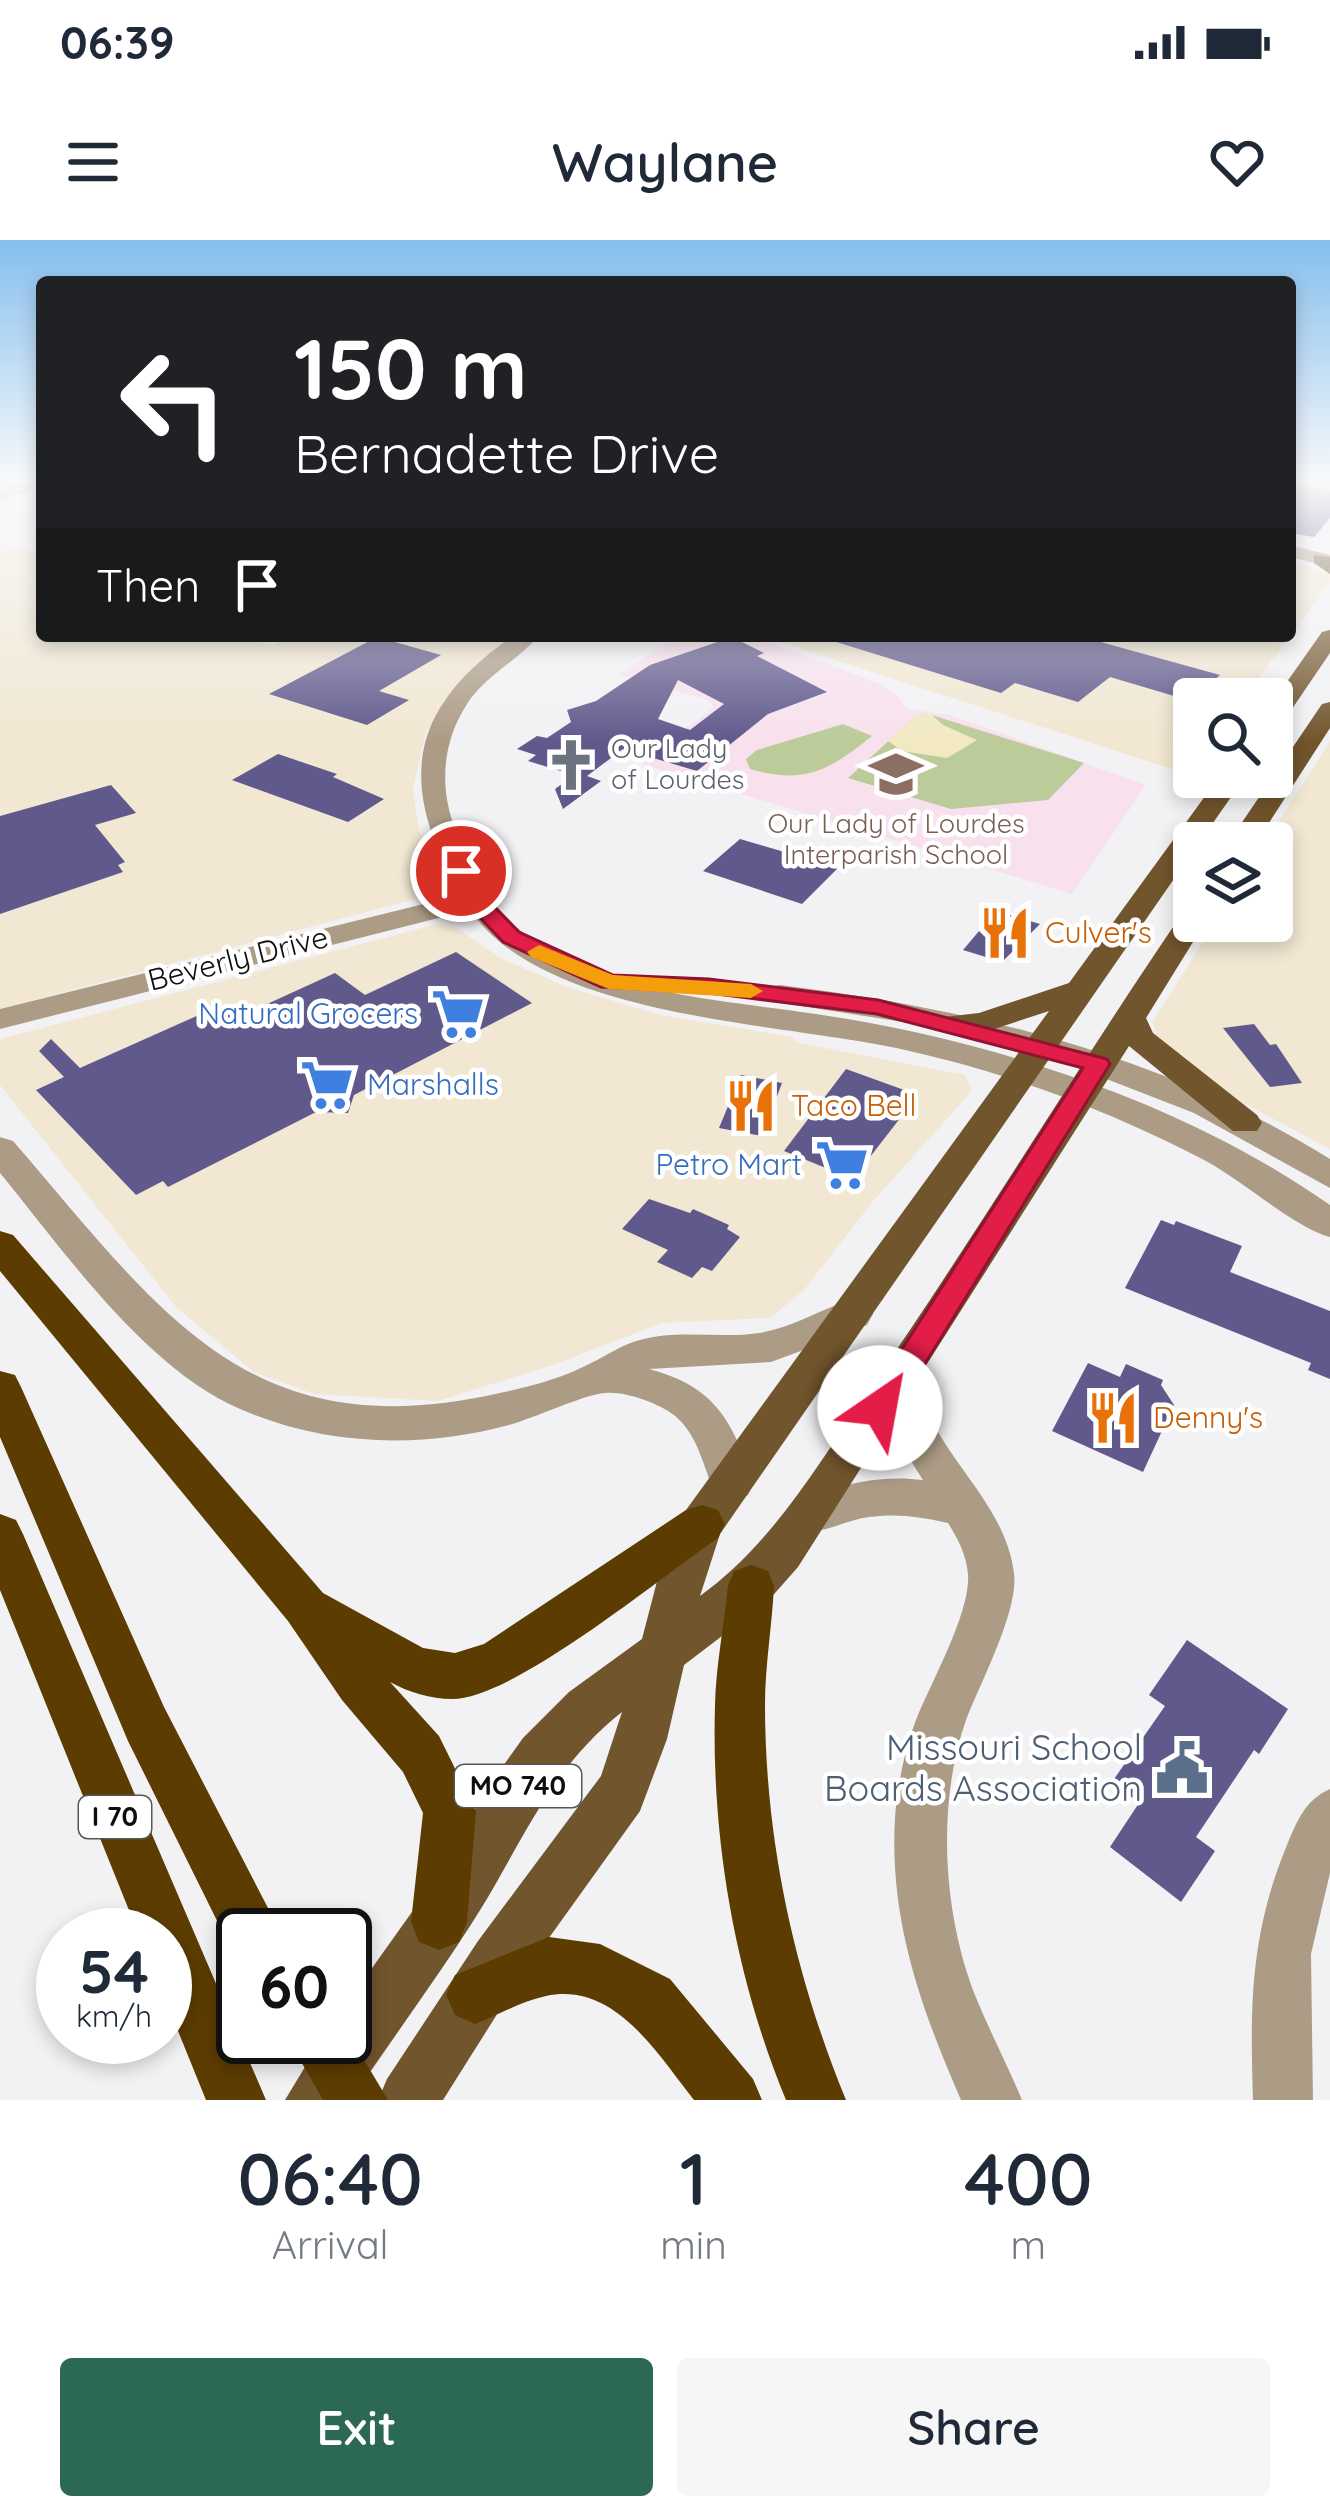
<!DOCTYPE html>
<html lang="en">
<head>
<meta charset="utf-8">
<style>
  body { margin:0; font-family:Quicksand,sans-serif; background:#f6f6f7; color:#1f2937; height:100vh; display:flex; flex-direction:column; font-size:45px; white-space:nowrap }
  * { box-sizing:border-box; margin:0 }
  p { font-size:39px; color:#747a83 }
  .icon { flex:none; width:66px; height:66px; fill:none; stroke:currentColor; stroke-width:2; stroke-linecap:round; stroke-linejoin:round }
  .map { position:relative; height:1860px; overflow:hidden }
  .details { display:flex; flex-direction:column; background:#fff; flex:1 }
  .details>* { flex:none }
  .banner { position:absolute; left:36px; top:36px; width:1260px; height:366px; border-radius:12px; box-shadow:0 6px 18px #0003; background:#202124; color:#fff; overflow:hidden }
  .fabs { position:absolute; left:1173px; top:438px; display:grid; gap:24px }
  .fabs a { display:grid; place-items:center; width:120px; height:120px; border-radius:12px; background:#fff; box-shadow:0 6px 18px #0003; font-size:60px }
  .speed { position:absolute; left:36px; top:1668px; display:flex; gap:24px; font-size:60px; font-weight:700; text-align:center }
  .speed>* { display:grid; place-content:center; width:156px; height:156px; border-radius:50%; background:#fff; box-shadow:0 6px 18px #0003; line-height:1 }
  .speed small { font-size:30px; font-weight:400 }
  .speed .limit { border:6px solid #111; border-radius:18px; background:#fff; color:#111 }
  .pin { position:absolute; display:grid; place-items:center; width:102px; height:102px; color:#fff; margin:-51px; border:6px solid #fff; border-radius:50%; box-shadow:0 3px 12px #0007 }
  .me { position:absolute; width:132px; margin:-66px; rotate:33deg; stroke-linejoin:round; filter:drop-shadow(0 0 9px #0008) }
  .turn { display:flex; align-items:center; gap:42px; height:252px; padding:0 60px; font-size:54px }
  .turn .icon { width:156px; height:156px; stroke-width:2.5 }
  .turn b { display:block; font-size:84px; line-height:102px }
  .then { display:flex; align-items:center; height:114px; padding:0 60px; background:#0003; gap:24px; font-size:45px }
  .eta { display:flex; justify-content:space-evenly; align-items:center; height:204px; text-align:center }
  .eta b { font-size:72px; font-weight:600; line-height:84px }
  .primary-button { display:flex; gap:24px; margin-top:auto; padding:24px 60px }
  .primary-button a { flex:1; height:138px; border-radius:12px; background:#2c6955; color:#fff; font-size:48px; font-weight:600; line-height:138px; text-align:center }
  .primary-button a+a { background:#f6f6f7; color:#1f2937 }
  .status { display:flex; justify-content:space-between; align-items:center; height:84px; padding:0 60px; background:#fff; direction:ltr }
  .status svg { height:33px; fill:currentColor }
  header { display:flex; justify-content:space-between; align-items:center; height:156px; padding:0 60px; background:#fff; font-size:54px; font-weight:600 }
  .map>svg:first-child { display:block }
  .commercial { fill:#f1e7d2 }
  .education { fill:#f8e1ed }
  .green { fill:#bbcb99 }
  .sand { fill:#f2e9c3 }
  .building { fill:#60598c; fill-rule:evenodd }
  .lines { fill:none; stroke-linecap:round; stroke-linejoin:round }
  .minor { fill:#ac9c86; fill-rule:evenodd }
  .major { fill:#71552c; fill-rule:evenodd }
  .highway { fill:#5c3c00; fill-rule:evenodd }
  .route { fill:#e11d48; stroke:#92132f; stroke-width:3 }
  .slow { fill:#f59e0b }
  .labels { text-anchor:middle; stroke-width:9; stroke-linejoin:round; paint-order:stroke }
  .far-worship-label { font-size:27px; fill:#5b616d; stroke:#fff; text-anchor:start }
  .far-education-label { font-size:27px; fill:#785e54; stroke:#fff }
  .shield { fill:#fff; stroke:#565657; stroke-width:3 }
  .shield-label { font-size:27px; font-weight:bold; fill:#0e0e0f }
  .food-label { font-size:30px; fill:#c56008; stroke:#fff; text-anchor:start }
  .street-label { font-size:30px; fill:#0e0e0f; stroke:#fff }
  .shop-label { font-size:30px; fill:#366cbe; stroke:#fff; text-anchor:end }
  .near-service-label { font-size:36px; fill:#4e5e75; stroke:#fff; text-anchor:end }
</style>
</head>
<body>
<div class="status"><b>06:39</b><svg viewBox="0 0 49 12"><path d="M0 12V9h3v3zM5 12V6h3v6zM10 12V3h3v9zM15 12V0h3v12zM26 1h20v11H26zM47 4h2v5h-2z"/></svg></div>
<header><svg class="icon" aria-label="menu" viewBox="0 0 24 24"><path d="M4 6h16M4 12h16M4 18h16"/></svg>Waylane<svg class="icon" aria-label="heart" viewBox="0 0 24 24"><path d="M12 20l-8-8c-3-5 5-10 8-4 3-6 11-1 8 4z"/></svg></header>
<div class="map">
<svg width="1330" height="1860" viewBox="0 0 1330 1860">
  <rect width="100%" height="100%" fill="#f2f2f5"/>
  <!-- commercial -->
  <g class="commercial">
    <polygon points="17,306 42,315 42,396 246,396 271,406 291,396 516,396 476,426 444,460 425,496 413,549 419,590 445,641 431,655 0,769 0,312"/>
    <polygon points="1290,319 1330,334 1330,342 1290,396"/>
    <polygon points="761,396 1290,396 1243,459 1194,459 1194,525 1187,534"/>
    <polygon points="1330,501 1330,909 1204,842 1156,796 1153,781 1216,681 1272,681 1272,603 1265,603"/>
    <polygon points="437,684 455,687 502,719 567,747 660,775 792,797 799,803 965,835 972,851 874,960 804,1050 770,1078 662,1083 553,1125 438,1161 314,1154 254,1132 176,1067 0,845 0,799"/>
  </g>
  <!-- education -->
  <polygon class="education" points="678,396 753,396 878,443 896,454 908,469 950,475 1146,545 1072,654 642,524 713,467 708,460 619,435"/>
  <!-- green -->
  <g class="green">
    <polygon points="932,475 1084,523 1048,560 951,569 848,538 916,476"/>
    <path d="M843,484L872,496C829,530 806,545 750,529L746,519L757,510Z"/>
  </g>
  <!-- sand -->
  <polygon class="sand" points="932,475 943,485 977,500 947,518 902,511 888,501 916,476"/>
  <!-- building -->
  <g class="building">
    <polygon points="1299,244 1330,250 1330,278 1314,297 1290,293 1290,254"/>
    <polygon points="833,396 1079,396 1220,435 1191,461 1110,437 1078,462 1015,443 1001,453 833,401"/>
    <polygon points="377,397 441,415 379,451 409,460 367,485 269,454"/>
    <path d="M732,397L764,413L757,416L827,452L768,474L697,531L623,509L587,536L601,541L563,569L555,549L574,535L528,521L536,515L517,509L537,496L547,498L571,482L567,470L596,461L650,425ZM678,440L724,464L690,490L658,479Z"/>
    <polygon points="278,514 337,534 333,537 384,559 348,582 232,540"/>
    <polygon points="111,545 136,573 95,585 125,622 118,625 123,632 0,674 0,576"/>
    <polygon points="740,599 788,613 837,629 802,664 703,631"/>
    <polygon points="996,671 1040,684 1002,722 963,710"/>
    <polygon points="456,712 532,763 354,855 348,873 316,872 168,947 163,941 136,955 36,850 64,837 39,811 51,799 80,828 219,766 234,779 335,733 365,755"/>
    <polygon points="1254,784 1270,805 1276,804 1302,843 1270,847 1223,788"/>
    <polygon points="846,829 918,855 853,939 784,911"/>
    <polygon points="741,835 782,843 762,896 719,888"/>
    <polygon points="649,959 690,973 693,969 729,985 727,989 740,997 712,1031 702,1027 692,1038 657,1022 668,1010 622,989"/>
    <polygon points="1161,980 1174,985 1176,981 1242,1006 1230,1032 1330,1071 1330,1139 1308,1130 1311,1123 1125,1048"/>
    <polygon points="1088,1123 1120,1137 1126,1124 1163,1140 1161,1145 1174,1165 1143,1232 1052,1191"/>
    <polygon points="1187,1400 1288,1469 1259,1514 1254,1510 1196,1597 1215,1611 1181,1662 1110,1607 1139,1563 1112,1542 1165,1466 1149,1455"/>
  </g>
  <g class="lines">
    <!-- minor -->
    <g class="minor">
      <polygon points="21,242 42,242 42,247 0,260 0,249"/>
      <polygon points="1290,305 1330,315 1330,327 1290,317"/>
      <path d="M513,396H539C517,421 486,435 467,464C439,507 439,558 461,602C476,632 489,664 515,686C594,754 717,759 816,774C870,782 923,793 976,807C1101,841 1223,890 1330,965V997C1294,987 1243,941 1206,921C1111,871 1009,833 905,810C783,782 546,780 470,670L0,789V769L460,655C399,545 405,471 513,396Z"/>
      <path d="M780,745C974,769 1163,815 1330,919V948L1194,873L1055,819L922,785L769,761L764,754L769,747Z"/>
      <path d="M0,897L13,901C162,1073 249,1212 504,1152C533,1146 565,1137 591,1123C608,1115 621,1105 640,1100C679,1089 719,1099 759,1093C792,1088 821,1069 853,1059L867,1063L873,1074L867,1085L844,1095L771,1122L649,1129C716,1147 731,1180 754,1242L748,1255L732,1261L716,1255C703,1228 699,1195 674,1175C658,1163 625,1151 605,1153C582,1155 535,1178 509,1185C420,1209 325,1206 240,1169C145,1128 64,1011 0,933Z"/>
      <path d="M904,1116L919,1121C928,1138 921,1157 928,1173C954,1229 1006,1270 1014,1333C1019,1371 980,1443 966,1480C936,1565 943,1677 977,1760C991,1794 1008,1826 1022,1860H961C921,1768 889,1680 895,1578C897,1548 905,1508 916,1480C931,1442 971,1372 968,1334C966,1314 958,1299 948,1283C922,1277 896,1273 869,1277C843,1280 819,1298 793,1289L786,1275L793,1261C837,1246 876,1234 923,1240C902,1205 867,1163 889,1121Z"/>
      <path d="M1330,1549V1633L1311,1714L1313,1860H1253C1250,1766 1250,1694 1287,1605C1297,1581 1305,1560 1330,1549Z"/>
    </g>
    <!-- major -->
    <g class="major">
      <polygon points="1314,315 1330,317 1330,334 1314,323"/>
      <polygon points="1330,390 1330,413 1281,485 1272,487 1272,463 1322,392"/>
      <polygon points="1330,462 1330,488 1256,603 1228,603 1322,464"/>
      <path d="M1219,537H1245L1199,603H1194V610L720,1294L700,1356C773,1303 817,1226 867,1153C977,994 1076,829 1184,671L1194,668V681H1206L1146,778L1153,793L1257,875L1262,883L1257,891H1233L1129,806L798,1327L768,1361L684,1425L667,1499L640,1571L518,1741L443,1860H378L387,1839L478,1701L601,1536L622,1472C554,1525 525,1596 482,1667C441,1733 394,1796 351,1860H285L323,1797H345V1766L444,1627L485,1551L523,1498L569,1452L642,1399L661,1326L686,1270L1049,771L982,793L944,791L939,784L944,777L979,773L1069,743Z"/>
    </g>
    <!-- highway -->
    <g class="highway">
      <path d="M0,991L13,995L323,1353L423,1408L455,1413L484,1404L686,1270L702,1265L718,1270L725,1284L718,1298C662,1336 514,1459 452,1459C431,1459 408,1452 390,1442L439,1496L476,1571L467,1682L459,1702L439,1710L419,1702L411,1682L423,1573L403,1532L342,1460L288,1381L0,1031Z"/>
      <polygon points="0,1131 15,1135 21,1147 164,1467 282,1695 243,1695 243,1719 234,1715 128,1501 0,1197"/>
      <polygon points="0,1274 16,1280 23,1294 266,1860 206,1860 165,1759 165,1695 139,1695 0,1350"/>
      <path d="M751,1325L768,1331L774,1346C772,1386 765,1426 765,1465C765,1601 795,1736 846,1860H786C735,1737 711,1598 715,1465C716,1425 724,1386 728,1346L734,1331Z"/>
      <path d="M549,1697L600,1704L670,1739L753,1839L762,1860H694C658,1815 615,1741 546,1756C522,1761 498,1775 475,1784L455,1775L446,1755L455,1735Z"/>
      <polygon points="345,1788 388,1860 323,1860 287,1797 345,1797"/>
    </g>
  </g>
  <!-- sky -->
  <linearGradient id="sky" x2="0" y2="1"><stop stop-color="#86bfed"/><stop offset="0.48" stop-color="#f9f9fa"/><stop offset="1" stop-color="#f9f9fa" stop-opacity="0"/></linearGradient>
  <rect width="1330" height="502" fill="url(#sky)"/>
  <!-- route -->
  <polygon class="route" points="461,625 469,626 485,657 519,692 613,735 709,739 878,760 1107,819 1110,824 892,1177 880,1180 869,1177 864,1168 1083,828 877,774 709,753 601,747 503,702 468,665 451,631"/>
  <!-- slow -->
  <polygon class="slow" points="539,705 613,735 751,744 763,751 751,758 609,749 531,717 527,712"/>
  <!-- icons -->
  <defs>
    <g id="church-bare" transform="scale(4.14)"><path d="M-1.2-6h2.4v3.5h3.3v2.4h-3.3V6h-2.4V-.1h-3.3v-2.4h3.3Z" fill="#6b7280" stroke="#fff" stroke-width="2.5" paint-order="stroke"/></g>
    <g id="school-bare" transform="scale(4.14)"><path d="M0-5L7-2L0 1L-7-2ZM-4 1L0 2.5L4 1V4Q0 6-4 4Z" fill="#8d6e63" stroke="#fff" stroke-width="2.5" paint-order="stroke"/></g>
    <g id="restaurant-bare" transform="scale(4.14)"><path d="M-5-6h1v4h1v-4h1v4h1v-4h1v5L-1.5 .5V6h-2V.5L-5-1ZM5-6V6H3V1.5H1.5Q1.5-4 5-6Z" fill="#e8710a" stroke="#fff" stroke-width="2.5" paint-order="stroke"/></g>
    <g id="supermarket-bare" transform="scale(4.14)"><path d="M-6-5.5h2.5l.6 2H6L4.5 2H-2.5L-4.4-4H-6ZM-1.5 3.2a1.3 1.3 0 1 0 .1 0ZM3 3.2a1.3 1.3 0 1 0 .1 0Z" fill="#3f7fe0" stroke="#fff" stroke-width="2.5" paint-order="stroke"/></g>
    <g id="civic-bare" transform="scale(4.14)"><path d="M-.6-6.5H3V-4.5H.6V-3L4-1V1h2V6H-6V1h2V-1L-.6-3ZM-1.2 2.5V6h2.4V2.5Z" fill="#5c6f8a" stroke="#fff" stroke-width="2.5" paint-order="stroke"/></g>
  </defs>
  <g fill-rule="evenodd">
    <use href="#church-bare" x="571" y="525"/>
    <use href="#school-bare" x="896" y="534"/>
    <use href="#restaurant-bare" x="1005" y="693"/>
    <use href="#supermarket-bare" x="458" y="774"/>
    <use href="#supermarket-bare" x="327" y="845"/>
    <use href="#restaurant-bare" x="751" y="866"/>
    <use href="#supermarket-bare" x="842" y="925"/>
    <use href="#restaurant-bare" x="1113" y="1178"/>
    <use href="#civic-bare" x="1182" y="1528"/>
  </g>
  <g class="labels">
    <!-- far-worship labels -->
    <g class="far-worship-label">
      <text x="611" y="518">Our Lady<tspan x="611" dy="31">of Lourdes</tspan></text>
    </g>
    <!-- far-education labels -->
    <g class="far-education-label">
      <text x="896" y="593">Our Lady of Lourdes<tspan x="896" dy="31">Interparish School</tspan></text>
    </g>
    <!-- shield labels -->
    <g class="shield">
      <rect x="455" y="1525" width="126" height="42" rx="9"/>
      <rect x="79" y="1556" width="72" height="42" rx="9"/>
    </g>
    <g class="shield-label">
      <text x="518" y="1555">MO 740</text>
      <text x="115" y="1586">I 70</text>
    </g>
    <!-- food labels -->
    <g class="food-label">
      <text x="1045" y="703">Culver's</text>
      <text x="791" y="876">Taco Bell</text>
      <text x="1153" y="1188">Denny's</text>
    </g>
    <!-- street labels -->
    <g class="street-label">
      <text transform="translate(238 719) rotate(-14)" y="10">Beverly Drive</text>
    </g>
    <!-- shop labels -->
    <g class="shop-label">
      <text x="418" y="784">Natural Grocers</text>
      <text x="367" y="855" text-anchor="start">Marshalls</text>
      <text x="802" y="935">Petro Mart</text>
    </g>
    <!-- near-service labels -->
    <g class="near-service-label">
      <text x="1142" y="1520">Missouri School<tspan x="1142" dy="41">Boards Association</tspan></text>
    </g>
  </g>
</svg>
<div class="fabs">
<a><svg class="icon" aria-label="search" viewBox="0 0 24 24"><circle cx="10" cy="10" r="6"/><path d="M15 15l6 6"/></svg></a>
<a><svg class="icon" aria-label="layers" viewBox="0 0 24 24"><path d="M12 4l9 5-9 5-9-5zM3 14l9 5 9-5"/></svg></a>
</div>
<div class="speed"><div>54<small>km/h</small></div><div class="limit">60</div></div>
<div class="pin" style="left:461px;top:631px;background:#d93025"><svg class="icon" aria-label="arrive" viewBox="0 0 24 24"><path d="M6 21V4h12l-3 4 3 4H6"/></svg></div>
<svg class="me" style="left:880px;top:1168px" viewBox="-20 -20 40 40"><circle r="19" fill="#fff"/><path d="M0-13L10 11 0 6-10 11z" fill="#e11d48"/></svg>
<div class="banner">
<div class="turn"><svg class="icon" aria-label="left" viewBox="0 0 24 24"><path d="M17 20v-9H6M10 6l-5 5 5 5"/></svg><div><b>150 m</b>Bernadette Drive</div></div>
<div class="then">Then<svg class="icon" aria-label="arrive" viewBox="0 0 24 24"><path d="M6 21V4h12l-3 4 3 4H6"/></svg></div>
</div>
</div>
<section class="details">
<div class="eta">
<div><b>06:40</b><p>Arrival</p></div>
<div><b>1</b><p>min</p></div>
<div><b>400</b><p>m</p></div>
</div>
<div class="primary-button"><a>Exit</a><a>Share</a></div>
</section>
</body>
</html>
